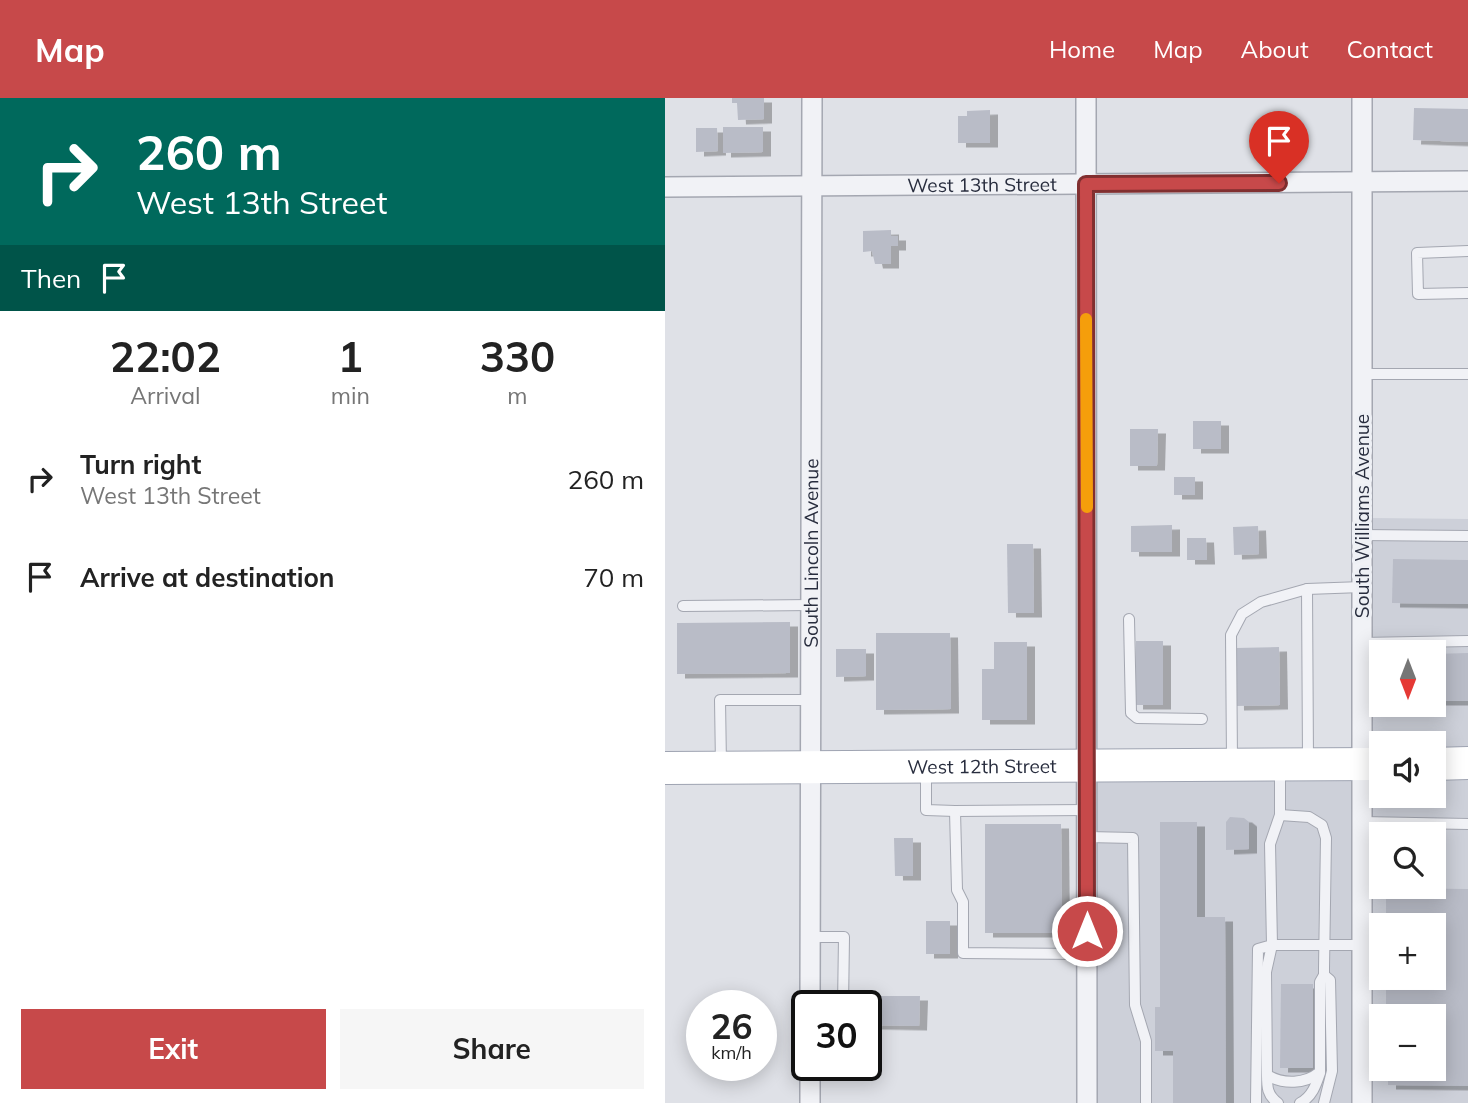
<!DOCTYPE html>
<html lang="en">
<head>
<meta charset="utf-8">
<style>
  body { margin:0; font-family:Mulish,sans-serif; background:#f6f6f6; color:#222; height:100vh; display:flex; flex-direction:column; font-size:26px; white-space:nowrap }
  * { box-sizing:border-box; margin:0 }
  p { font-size:23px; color:#767676 }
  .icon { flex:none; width:38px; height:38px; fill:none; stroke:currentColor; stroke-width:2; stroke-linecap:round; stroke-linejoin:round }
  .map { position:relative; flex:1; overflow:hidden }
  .sheet { display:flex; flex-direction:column; background:#fff; width:665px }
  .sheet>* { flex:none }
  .top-card { background:#00695c; color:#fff; overflow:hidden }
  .needle { width:46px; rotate:180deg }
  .tools { position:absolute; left:704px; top:542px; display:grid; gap:14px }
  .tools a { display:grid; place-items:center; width:77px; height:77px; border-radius:0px; background:#fff; box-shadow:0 4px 18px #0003; font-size:35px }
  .speed { position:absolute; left:21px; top:892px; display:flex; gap:14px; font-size:35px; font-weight:700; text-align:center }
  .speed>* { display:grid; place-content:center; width:91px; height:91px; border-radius:50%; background:#fff; box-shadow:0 4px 18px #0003; line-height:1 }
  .speed small { font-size:18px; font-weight:400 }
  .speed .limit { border:4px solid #111; border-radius:10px; background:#fff; color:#111 }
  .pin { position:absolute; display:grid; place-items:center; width:60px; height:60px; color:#fff; margin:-72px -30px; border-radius:50% 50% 50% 0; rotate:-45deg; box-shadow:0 0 7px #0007 }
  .pin .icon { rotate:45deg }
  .me { position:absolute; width:77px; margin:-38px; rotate:0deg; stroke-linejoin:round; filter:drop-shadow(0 0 5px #0008) }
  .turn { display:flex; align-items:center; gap:24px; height:147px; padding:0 21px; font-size:32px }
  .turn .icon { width:91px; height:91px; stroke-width:2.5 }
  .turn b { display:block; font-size:49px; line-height:60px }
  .then { display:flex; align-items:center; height:66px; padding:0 21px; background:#0003; gap:14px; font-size:26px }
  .eta { display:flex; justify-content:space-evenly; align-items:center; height:119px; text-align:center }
  .eta b { font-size:42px; font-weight:700; line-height:49px }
  .cta { display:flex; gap:14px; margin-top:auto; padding:14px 21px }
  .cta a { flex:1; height:80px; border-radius:0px; background:#c7494a; color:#fff; font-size:28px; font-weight:700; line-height:80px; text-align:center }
  .cta a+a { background:#f6f6f6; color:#222 }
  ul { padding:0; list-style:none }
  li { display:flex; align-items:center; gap:21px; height:98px; padding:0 21px }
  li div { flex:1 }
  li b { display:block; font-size:26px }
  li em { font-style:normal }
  header { display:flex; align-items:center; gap:42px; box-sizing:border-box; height:98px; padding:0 35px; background:#c7494a; color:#fff }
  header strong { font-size:33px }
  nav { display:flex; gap:38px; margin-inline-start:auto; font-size:24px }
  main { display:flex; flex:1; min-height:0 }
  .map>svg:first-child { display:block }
  .built { fill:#cdd0d9; fill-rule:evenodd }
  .building { fill:#b9bcc7; filter:url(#shadow) }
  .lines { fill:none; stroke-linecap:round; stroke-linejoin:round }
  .service-casing { stroke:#a4a7b1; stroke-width:12 }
  .minor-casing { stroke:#a4a7b1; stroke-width:22 }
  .primary-casing { stroke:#9fa4b2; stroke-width:34 }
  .service { stroke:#f1f2f6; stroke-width:10 }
  .minor { stroke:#f1f2f6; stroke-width:19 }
  .primary { stroke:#fff; stroke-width:32 }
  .route-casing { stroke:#812f30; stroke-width:18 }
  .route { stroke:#c7494a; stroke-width:12 }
  .slow { stroke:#f59e0b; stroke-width:12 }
  .labels { text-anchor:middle; stroke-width:6; stroke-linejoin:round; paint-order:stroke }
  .street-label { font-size:19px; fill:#282d3e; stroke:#eef0f5 }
</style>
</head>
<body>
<header>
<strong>Map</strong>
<nav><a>Home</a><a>Map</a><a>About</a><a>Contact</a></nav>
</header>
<main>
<section class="sheet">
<div class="top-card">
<div class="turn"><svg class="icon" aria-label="right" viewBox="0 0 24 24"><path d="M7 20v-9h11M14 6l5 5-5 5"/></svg><div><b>260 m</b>West 13th Street</div></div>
<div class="then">Then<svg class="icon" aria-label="arrive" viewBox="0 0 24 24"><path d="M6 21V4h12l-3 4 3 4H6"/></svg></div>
</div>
<div class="eta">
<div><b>22:02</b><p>Arrival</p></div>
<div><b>1</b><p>min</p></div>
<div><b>330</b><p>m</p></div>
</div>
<ul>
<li><svg class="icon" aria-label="right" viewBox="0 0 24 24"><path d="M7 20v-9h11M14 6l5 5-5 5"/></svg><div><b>Turn right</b><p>West 13th Street</p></div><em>260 m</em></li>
<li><svg class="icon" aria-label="arrive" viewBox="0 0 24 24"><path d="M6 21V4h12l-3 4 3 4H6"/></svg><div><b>Arrive at destination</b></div><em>70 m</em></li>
</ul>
<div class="cta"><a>Exit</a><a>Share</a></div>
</section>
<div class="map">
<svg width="803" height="1005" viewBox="0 0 803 1005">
  <defs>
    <filter id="shadow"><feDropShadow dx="8" dy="4.5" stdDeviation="0" flood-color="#0004"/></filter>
  </defs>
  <rect width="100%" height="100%" fill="#dfe1e7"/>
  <!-- built -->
  <g class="built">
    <path d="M707,420L803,421V652L768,653V646H716V654H708ZM716,555H768V607H716Z"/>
    <polygon points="687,680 688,1005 429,1005 430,683"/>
    <path d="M708,681H716V698H768V681H803V1005H708ZM716,737H768V789H716ZM716,828H768V880H716ZM716,919H768V971H716Z"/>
  </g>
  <!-- building -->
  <g class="building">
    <polygon points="67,0 99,0 99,21 73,22 72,5 67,5"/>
    <polygon points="749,10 803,11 803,44 748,42"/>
    <polygon points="325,12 325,45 293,45 293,18 302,18 302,13"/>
    <polygon points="58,29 98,29 98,54 58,55"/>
    <polygon points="31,30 52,30 53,53 31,54"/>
    <polygon points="226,132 226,138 233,138 233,148 226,148 226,166 210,166 207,153 198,154 198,133"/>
    <rect x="528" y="323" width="28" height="28"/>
    <polygon points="465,331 493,331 492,368 465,368"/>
    <rect x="509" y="379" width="21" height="18"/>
    <polygon points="507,427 507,454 466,454 466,428"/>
    <polygon points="593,428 594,456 569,457 568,429"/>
    <polygon points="522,440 541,440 542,462 522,462"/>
    <polygon points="342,446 368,446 369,515 343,515"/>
    <polygon points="728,461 803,462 803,506 727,505"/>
    <polygon points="125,524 125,575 12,576 12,525"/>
    <polygon points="211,535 285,535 286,611 211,612"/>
    <polygon points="471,543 498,543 498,607 470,607"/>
    <polygon points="329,544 362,544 362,622 317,622 317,571 329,571"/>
    <polygon points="614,549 615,607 571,608 570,550"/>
    <polygon points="171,551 201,551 201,578 171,579"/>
    <polygon points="803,555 803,603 768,603 768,556"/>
    <polygon points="565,719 579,720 584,724 584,751 561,752 561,724"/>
    <polygon points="495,724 532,724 532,819 560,819 561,1005 508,1005 508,953 490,953 490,909 495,909"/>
    <polygon points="320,726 396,726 397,835 320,835"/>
    <polygon points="229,740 248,740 248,778 230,778"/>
    <polygon points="721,790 803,791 803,988 723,987 723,971 768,971 768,919 721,919 721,880 768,880 768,828 721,828"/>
    <rect x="261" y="823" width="24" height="33"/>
    <polygon points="616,886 648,886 648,970 615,970"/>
    <polygon points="210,898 255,898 254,928 209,927"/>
  </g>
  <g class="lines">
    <!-- service casing -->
    <g class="service-casing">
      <g id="service">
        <polyline points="803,153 752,155 753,196 803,195"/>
        <polyline points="697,276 803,276"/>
        <polyline points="697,437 803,438"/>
        <polyline points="642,491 643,662"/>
        <polyline points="18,508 147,507"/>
        <polyline points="464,521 466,615 472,620 537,621"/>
        <polyline points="697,545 803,543"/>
        <polyline points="567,663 566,537 577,516 596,504 642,491 697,489"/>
        <polyline points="56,667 55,602 146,602"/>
        <polyline points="261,672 261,712 290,713"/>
        <polyline points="615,717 644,719 657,727 661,740 659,870 659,877 665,882 667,973 659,1005"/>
        <polyline points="697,724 803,726"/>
        <polyline points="423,739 468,740 470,907 481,943 481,1005"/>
        <polyline points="146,839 179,839 178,908"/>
        <polyline points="422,856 298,855 298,804 292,792 290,713 423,712"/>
        <path d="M659,877L655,884V974C640,986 619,987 602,977L601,874L607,847H697"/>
        <path d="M602,977C602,989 602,997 613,1005"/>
        <polyline points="591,1005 593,851 607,847 605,746 615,717 615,670"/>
        <path d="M635,1005C647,999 651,987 655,975"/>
      </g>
    </g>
    <!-- minor casing -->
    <g class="minor-casing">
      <g id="minor">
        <polyline points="421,0 422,1005"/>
        <polyline points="697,0 697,1005"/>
        <path id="s1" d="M0,89L803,83"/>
        <path id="s2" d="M145,908L147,0"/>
        <polyline points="145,1005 145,968"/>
      </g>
    </g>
    <!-- primary casing -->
    <g class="primary-casing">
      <g id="primary">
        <polyline points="768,666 803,665"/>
        <path id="s3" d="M0,670L716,666"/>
      </g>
    </g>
    <!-- service -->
    <use href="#service" class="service"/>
    <!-- minor -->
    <use href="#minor" class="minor"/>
    <!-- primary -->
    <use href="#primary" class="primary"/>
  </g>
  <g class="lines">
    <!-- route casing -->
    <g class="route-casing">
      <polyline id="route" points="422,833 421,86 614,85"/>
    </g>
    <!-- route -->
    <use href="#route" class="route"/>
    <!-- slow -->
    <polyline class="slow" points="421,221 422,409"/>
  </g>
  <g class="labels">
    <!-- street labels -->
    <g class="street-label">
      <text dy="7" stroke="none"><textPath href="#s1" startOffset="317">West 13th Street</textPath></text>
      <text transform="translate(697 418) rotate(-90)" y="7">South Williams Avenue</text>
      <text dy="7" stroke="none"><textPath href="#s2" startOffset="453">South Lincoln Avenue</textPath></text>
      <text dy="7" stroke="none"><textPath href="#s3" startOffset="317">West 12th Street</textPath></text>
    </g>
  </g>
</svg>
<div class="tools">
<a><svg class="needle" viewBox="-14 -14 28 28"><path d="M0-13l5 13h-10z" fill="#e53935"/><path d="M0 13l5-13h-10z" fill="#767676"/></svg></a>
<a><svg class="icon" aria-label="sound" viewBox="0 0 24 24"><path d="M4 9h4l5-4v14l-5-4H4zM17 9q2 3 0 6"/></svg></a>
<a><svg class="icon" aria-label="search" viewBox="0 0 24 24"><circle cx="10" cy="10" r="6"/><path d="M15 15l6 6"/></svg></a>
<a>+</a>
<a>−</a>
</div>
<div class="speed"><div>26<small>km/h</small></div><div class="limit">30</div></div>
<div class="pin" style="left:614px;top:85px;background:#d93025"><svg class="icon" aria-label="arrive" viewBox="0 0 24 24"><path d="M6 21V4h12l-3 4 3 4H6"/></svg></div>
<svg class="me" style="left:422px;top:833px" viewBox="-20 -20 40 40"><circle r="17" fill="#c7494a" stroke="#fff" stroke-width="3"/><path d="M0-11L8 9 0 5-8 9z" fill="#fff"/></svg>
</div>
</main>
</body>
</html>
